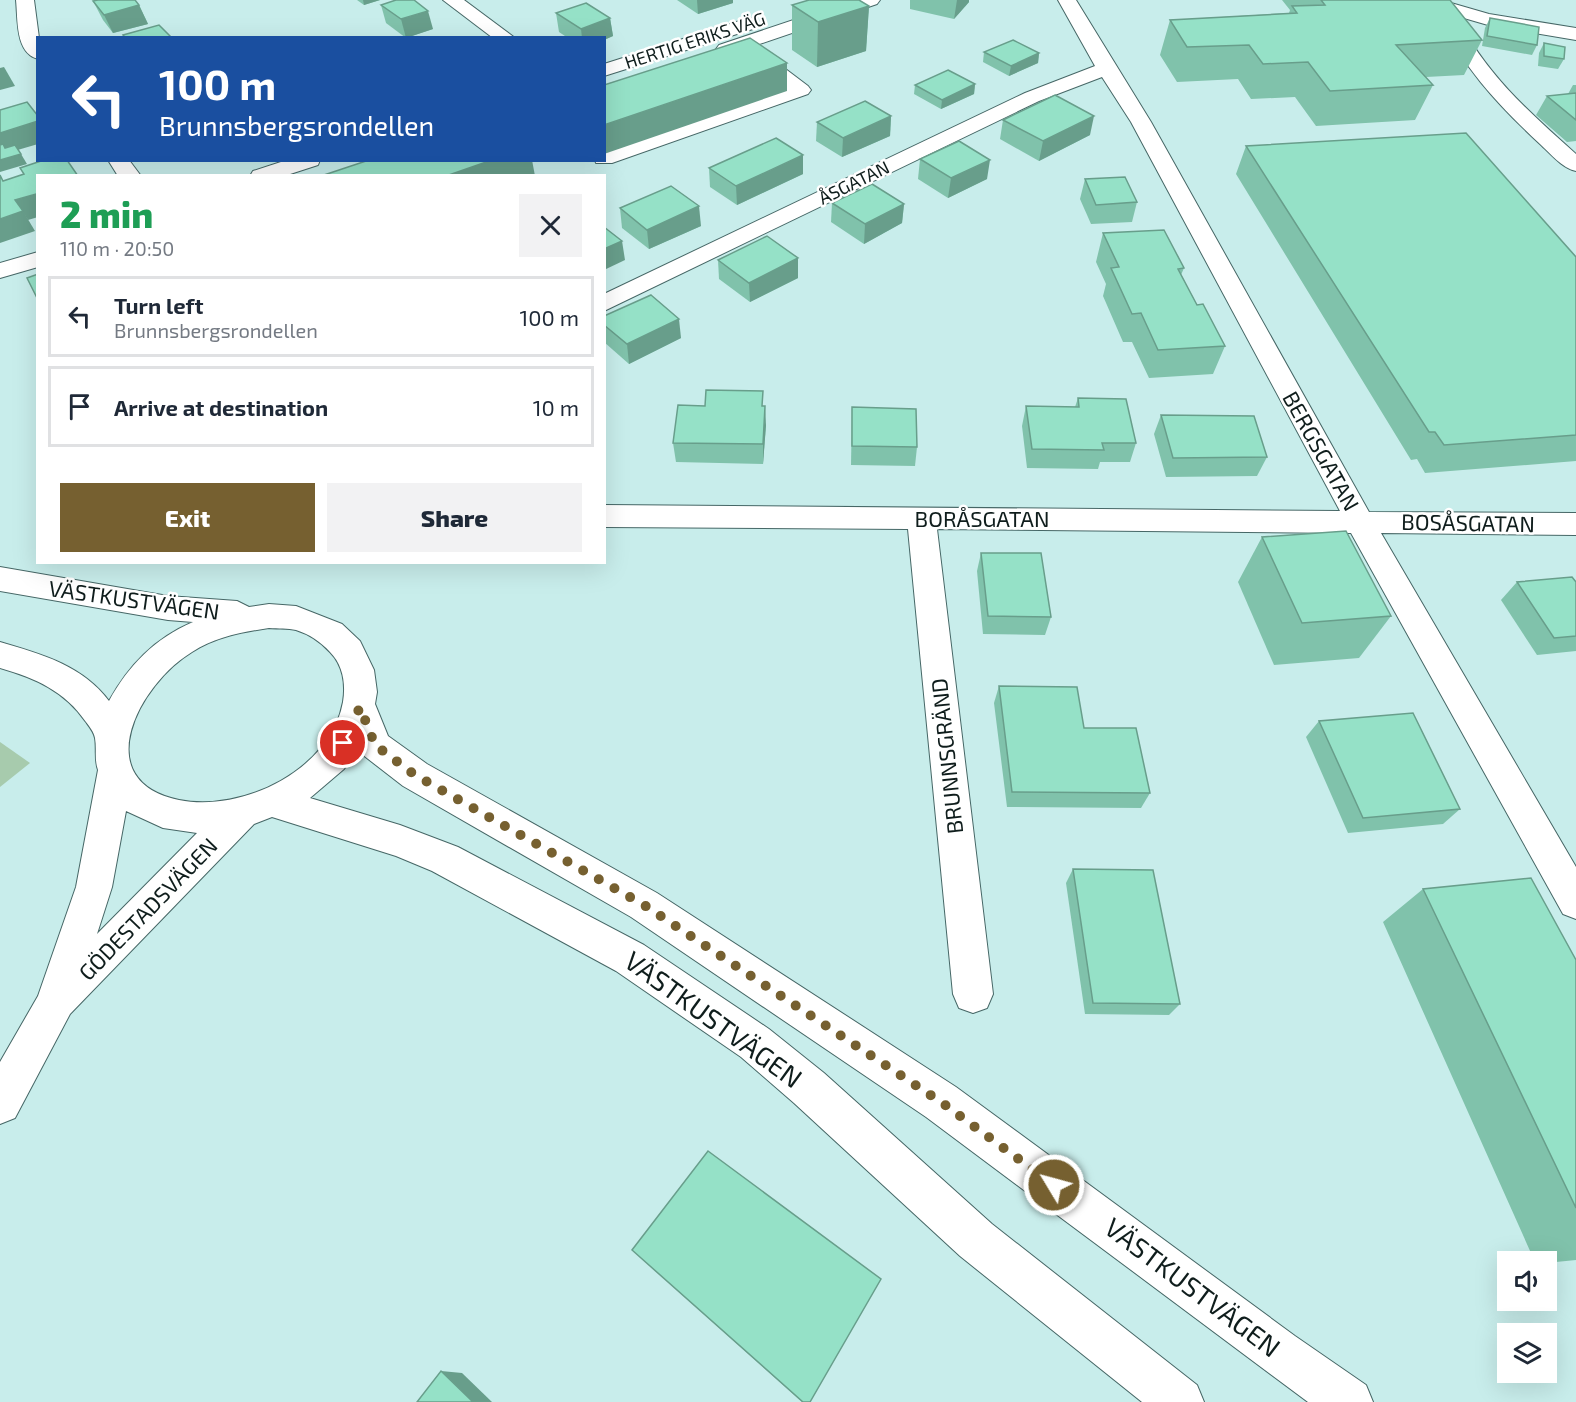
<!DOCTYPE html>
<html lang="en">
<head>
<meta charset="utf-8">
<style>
  body { margin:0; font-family:"Exo 2",sans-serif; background:#f2f2f3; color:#1f2937; height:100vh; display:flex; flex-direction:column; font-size:22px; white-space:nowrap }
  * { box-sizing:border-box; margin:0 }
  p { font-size:20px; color:#747a83 }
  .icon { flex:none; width:33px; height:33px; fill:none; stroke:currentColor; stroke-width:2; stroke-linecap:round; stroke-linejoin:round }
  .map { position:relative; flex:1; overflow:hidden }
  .panel { position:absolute; left:36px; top:174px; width:570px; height:390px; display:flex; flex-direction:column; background:#fff; border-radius:0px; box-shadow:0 6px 24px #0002 }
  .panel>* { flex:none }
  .top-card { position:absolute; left:36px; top:36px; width:570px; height:126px; border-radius:0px; box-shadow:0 6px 24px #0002; background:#1a4fa0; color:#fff; overflow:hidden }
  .buttons { position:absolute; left:1497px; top:1251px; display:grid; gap:12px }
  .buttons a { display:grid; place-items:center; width:60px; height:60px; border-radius:0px; background:#fff; box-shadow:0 6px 24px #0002; font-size:30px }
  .pin { position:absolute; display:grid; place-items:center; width:51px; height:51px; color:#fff; margin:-26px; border:3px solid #fff; border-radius:50%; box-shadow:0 2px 6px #0007 }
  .me { position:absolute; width:66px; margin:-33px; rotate:307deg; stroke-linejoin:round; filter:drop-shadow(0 0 4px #0008) }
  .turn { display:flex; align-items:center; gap:21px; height:126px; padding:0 24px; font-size:27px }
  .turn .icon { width:78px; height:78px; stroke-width:2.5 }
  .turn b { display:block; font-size:42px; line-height:51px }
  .round { display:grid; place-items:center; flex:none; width:63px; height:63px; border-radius:0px; background:#f2f2f3 }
  .overview { display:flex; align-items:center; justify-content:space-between; height:102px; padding:0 24px }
  h1 { font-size:36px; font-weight:800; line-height:45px; color:#1e9e55 }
  .button { display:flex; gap:12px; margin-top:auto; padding:12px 24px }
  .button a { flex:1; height:69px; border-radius:0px; background:#766030; color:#fff; font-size:24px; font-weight:800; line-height:69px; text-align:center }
  .button a+a { background:#f2f2f3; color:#1f2937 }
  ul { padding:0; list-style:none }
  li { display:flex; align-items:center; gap:18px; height:81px; margin:0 12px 9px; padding:0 12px; border:3px solid #e0e1e3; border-radius:0px }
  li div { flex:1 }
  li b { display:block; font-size:22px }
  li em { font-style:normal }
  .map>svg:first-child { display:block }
  .green { fill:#a7cbad }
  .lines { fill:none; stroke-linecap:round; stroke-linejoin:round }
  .minor-casing { stroke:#466766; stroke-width:2 }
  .minor { fill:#fff; fill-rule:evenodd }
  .wall { fill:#80c2ab }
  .shaded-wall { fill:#689e8b }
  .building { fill:#95e1c7; stroke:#689e8b; stroke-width:1.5 }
  .route { stroke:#766030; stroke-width:10; stroke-dasharray:0 18 }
  .labels { text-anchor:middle; stroke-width:5; stroke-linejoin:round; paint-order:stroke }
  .far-street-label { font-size:18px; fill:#0f1d1c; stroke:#fff }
  .street-label { font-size:22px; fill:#0f1d1c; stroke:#fff }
  .near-street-label { font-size:27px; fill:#0f1d1c; stroke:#fff }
</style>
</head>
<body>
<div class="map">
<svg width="1576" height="1402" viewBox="0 0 1576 1402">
  <rect width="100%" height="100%" fill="#c8edeb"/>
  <!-- green -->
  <polygon class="green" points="0,742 30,763 0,787"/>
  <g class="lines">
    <!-- minor casing -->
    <g class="minor-casing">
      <g id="minor">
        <path d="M16,0H34L39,38L38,59C15,53 18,19 16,0Z"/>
        <polygon points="443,0 464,0 515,38 493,38"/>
        <polygon points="853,0 880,0 877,4 733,53 726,55 716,49 719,45"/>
        <polygon points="1058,0 1076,0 1151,122 1369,512 1576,513 1576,535 1381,533 1576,867 1576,919 1563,914 1351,533 937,529 993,994 987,1008 973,1013 959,1008 953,994 908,529 604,527 604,505 1340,511 1131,122 1102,77 1039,101 604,311 604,294 1025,93 1095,66"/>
        <path d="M1422,0H1449L1451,3L1489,14L1576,28V40L1488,25L1457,16C1483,72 1531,114 1576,154V171C1562,168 1551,154 1540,144C1498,105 1459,63 1436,10L1423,7L1420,3Z"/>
        <polygon points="749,18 756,20 758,24 756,28 604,76 604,64"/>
        <polygon points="752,47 759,49 808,86 811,90 808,94 612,163 596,163 595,160 604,160 604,151 786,88 745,57 742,53"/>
        <polygon points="108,160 129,160 141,176 118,176"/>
        <polygon points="287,160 320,160 318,165 284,176 250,176 253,171"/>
        <polygon points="38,252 38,267 0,278 0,263"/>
        <path d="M0,567L168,596L237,601L249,607L269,604L296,606L342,624L360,641L374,670L377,692L375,704L388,736L427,764L657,893L956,1087L1295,1336L1366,1385L1373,1402H1308L926,1117L631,917L403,786L363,755L359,748L344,769L310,798L400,825L458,847L644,945L769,1029L824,1073L992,1224L1197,1385L1204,1402H1142L960,1256L794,1103L741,1057L616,971L432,871L396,856L272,817L254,824L70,1014L15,1118L0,1124V1062L38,996L76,887L98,770C94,759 97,749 95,738C94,732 89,726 86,722C65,691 35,678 0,668V642C41,654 82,665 109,701C129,665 154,639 193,622L168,620L0,591ZM269,628C278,629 288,628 296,630C309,634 321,642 330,652C343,665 346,684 343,702C331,769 243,813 179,800C87,781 139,684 192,652C215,637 242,632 269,628ZM126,811L163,828L197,833L97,934L112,887Z"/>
      </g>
    </g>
    <!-- minor -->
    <use href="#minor" class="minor"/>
  </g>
  <!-- wall -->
  <g class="wall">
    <polygon points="357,0 380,0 364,5"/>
    <polygon points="677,0 733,0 733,3 698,14"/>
    <polygon points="910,0 969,0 969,2 954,19 910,9"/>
    <polygon points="1282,0 1450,0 1482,40 1464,75 1426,77 1433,85 1415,120 1316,126 1295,97 1251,99 1238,79 1177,82 1160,55 1170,20 1289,13 1290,10"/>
    <polygon points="93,1 139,5 148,24 113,33 103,20"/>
    <polygon points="381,5 433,29 406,38 386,23"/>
    <polygon points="792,5 869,6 866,51 817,67 792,50"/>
    <polygon points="556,13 610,18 613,36 604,40 604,38 568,38 559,32"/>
    <polygon points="1490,18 1537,45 1532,55 1482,46 1485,28"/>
    <polygon points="1544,43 1564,59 1558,69 1538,66 1539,53"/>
    <polygon points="984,52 1039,53 1038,63 1009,76 983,62"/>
    <polygon points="975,84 974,94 941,109 914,94 915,85"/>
    <polygon points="1573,85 1576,85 1576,141 1567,142 1536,115 1547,96 1568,94"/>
    <polygon points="891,116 890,136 842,157 816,141 817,122"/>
    <polygon points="1003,120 1090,135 1039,161 1000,139"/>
    <polygon points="1246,146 1576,257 1576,461 1425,473 1417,459 1411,460 1236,174"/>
    <polygon points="920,159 987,179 948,198 918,179"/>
    <polygon points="709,168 803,174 737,205 710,187"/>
    <polygon points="1085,179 1137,202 1132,222 1091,224 1080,199"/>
    <polygon points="832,203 904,204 902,223 864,244 831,222"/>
    <polygon points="620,208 701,226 649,249 622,228"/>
    <polygon points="1103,233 1184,268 1181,275 1197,305 1225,346 1213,374 1149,378 1132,342 1123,342 1103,296 1106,284 1096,262"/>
    <polygon points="718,260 798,278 750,302 719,279"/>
    <polygon points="604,316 681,338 629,364 604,342"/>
    <polygon points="1078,398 1136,443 1130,462 1100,462 1098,469 1027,468 1022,426 1026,406 1075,407"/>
    <polygon points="852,407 917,447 915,466 851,465"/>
    <polygon points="1161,415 1267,457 1257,476 1166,477 1154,434"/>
    <polygon points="766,425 763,464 676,462 673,443"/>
    <polygon points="1262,537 1391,616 1359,658 1274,665 1238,582"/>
    <polygon points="981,553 1051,617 1045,635 983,634 977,571"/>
    <polygon points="1517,582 1576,582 1576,651 1537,655 1501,600"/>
    <polygon points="999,686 1084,728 1150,793 1141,808 1007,807 994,703"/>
    <polygon points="1319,721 1460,809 1443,824 1348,833 1306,737"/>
    <polygon points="1073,869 1180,1004 1169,1015 1085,1014 1066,883"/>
    <polygon points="1423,889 1576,960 1576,1260 1546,1263 1546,1262 1535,1262 1383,922"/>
    <polygon points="632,1250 810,1402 802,1402"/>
  </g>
  <!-- shaded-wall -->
  <g class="shaded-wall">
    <polygon points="363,0 380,0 364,5"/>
    <polygon points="697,0 733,0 733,3 698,14"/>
    <polygon points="957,0 969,0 969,2 954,19"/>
    <polygon points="139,5 148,24 113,33 104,15"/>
    <polygon points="869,6 866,51 817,67 818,22"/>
    <polygon points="428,11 433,29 406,38 401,19"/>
    <polygon points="610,18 613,36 604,40 604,38 582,38 581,29"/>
    <polygon points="1039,53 1038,63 1009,76 1011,66"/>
    <polygon points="787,63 787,91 604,154 604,125"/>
    <polygon points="4,67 15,86 0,90 0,68"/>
    <polygon points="975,84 974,94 941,109 942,100"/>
    <polygon points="891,116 890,136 842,157 843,138"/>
    <polygon points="1094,116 1090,135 1039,161 1043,141"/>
    <polygon points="38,121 38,144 4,154 0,147 0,133"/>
    <polygon points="21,154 27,164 0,172 0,160"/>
    <polygon points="803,155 803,174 737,205 736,186"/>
    <polygon points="492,160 532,160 535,176 446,176"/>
    <polygon points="990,160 987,179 948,198 951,178"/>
    <polygon points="36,194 38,195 38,217 28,220 15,200"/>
    <polygon points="904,204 902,223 864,244 865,224"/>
    <polygon points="699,206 701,226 649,249 647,230"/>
    <polygon points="23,211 35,231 0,243 0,219"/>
    <polygon points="622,241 625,260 604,270 604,249"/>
    <polygon points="798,258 798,278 750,302 749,283"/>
    <polygon points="679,319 681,338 629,364 627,344"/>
    <polygon points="765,406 766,425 763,464 763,444"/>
    <polygon points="441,1371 462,1373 492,1402 473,1402"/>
  </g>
  <!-- building -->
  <g class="building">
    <polygon points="98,0 135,0 139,5 104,15 93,1"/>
    <polygon points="396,0 414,0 428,11 401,19 381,5"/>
    <polygon points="809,0 859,0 869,6 818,22 792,5"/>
    <polygon points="1321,0 1450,0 1482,40 1396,45 1433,85 1330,91 1308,62 1263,64 1249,45 1187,47 1170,20 1297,13 1292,6 1325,5"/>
    <polygon points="586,3 610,18 581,29 556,13"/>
    <polygon points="1490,18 1539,27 1537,45 1487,36"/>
    <polygon points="159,25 172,38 125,38 123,35"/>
    <polygon points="750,38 787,63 604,125 604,85"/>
    <polygon points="1013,40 1039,53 1011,66 984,52"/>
    <polygon points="1544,43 1565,47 1564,59 1544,56"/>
    <polygon points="948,70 975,84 942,100 915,85"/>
    <polygon points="1576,93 1576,120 1547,96"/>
    <polygon points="1055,95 1094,116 1043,141 1003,120"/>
    <polygon points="865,101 891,116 843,138 817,122"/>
    <polygon points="27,102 38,116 38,121 0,133 0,110"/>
    <polygon points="1466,133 1576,257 1576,435 1444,445 1435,432 1429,432 1246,146"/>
    <polygon points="776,138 803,155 736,186 709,168"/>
    <polygon points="959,141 990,160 951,178 920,159"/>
    <polygon points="3,144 5,148 15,145 21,154 0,160 0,145"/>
    <polygon points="44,160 67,160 78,176 38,176 38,195 36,194 15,200 23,211 0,219 0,175 3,181 24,174 20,168"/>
    <polygon points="369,160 492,160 446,176 321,176"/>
    <polygon points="1125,177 1137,202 1096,205 1085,179"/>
    <polygon points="872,184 904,204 865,224 832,203"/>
    <polygon points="671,186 699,206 647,230 620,208"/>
    <polygon points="604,227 622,241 604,249"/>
    <polygon points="1164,230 1184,268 1178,269 1197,305 1203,304 1225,346 1158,350 1141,313 1132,314 1111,268 1119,267 1103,233"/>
    <polygon points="767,236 798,258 749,283 718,260"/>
    <polygon points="38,274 38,300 27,278"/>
    <polygon points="651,295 679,319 627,344 604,325 604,316"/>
    <polygon points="706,390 763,391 762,406 765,406 763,444 673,443 678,405 705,406"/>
    <polygon points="1078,398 1126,399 1136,443 1102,443 1104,450 1032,449 1026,406 1079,407"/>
    <polygon points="852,407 916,409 917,447 852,446"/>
    <polygon points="1161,415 1254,416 1267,457 1173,458"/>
    <polygon points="1346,531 1391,616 1302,623 1262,537"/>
    <polygon points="981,553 1041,553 1051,617 988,616"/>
    <polygon points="1572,577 1576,582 1576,636 1554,638 1517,582"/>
    <polygon points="999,686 1077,687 1084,728 1136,728 1150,793 1012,792"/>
    <polygon points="1413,713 1460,809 1363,818 1319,721"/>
    <polygon points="1073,869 1153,870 1180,1004 1093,1003"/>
    <polygon points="1531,878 1576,960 1576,1208 1423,889"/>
    <polygon points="708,1151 881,1279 810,1402 803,1402 632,1250"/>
    <polygon points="441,1371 473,1402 417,1402"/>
  </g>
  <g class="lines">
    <!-- route -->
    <polyline class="route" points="343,743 360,707 375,745 415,775 644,905 941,1102 1054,1185"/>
  </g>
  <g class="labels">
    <!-- far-street labels -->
    <g class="far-street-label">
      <text transform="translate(695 41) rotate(-18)" y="6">HERTIG ERIKS VÄG</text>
      <text transform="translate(854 183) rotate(-26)" y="6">ÅSGATAN</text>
    </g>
    <!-- street labels -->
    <g class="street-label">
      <text transform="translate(1321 451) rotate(61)" y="8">BERGSGATAN</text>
      <text x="982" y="527">BORÅSGATAN</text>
      <text transform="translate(1468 523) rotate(1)" y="8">BOSÅSGATAN</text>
      <text transform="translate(134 600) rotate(8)" y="8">VÄSTKUSTVÄGEN</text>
      <text transform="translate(947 756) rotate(-96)" y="8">BRUNNSGRÄND</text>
      <text transform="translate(148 909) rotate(-46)" y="8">GÖDESTADSVÄGEN</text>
    </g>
    <!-- near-street labels -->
    <g class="near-street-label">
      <text transform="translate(713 1020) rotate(36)" y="9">VÄSTKUSTVÄGEN</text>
      <text transform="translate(1192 1288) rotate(37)" y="9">VÄSTKUSTVÄGEN</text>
    </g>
  </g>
</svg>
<div class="buttons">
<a><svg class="icon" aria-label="sound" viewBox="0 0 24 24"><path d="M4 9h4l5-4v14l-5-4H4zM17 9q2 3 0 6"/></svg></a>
<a><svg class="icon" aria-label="layers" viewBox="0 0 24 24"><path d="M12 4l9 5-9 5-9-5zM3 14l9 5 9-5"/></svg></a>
</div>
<div class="pin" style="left:343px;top:743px;background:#d93025"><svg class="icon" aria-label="arrive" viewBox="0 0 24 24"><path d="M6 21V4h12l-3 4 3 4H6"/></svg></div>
<svg class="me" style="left:1054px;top:1185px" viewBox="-20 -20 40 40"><circle r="17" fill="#766030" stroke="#fff" stroke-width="3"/><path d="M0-11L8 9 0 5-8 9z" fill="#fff"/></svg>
<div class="top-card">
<div class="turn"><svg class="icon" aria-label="left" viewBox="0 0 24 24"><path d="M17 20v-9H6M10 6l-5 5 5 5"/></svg><div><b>100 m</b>Brunnsbergsrondellen</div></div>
</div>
<section class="panel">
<div class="overview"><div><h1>2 min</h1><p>110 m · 20:50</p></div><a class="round"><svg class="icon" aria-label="close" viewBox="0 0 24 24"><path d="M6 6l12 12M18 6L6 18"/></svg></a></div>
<ul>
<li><svg class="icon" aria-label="left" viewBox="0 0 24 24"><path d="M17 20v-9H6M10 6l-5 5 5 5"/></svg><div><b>Turn left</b><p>Brunnsbergsrondellen</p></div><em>100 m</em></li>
<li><svg class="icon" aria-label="arrive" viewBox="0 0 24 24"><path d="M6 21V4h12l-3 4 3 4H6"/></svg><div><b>Arrive at destination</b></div><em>10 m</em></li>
</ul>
<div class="button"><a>Exit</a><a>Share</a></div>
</section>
</div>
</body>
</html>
